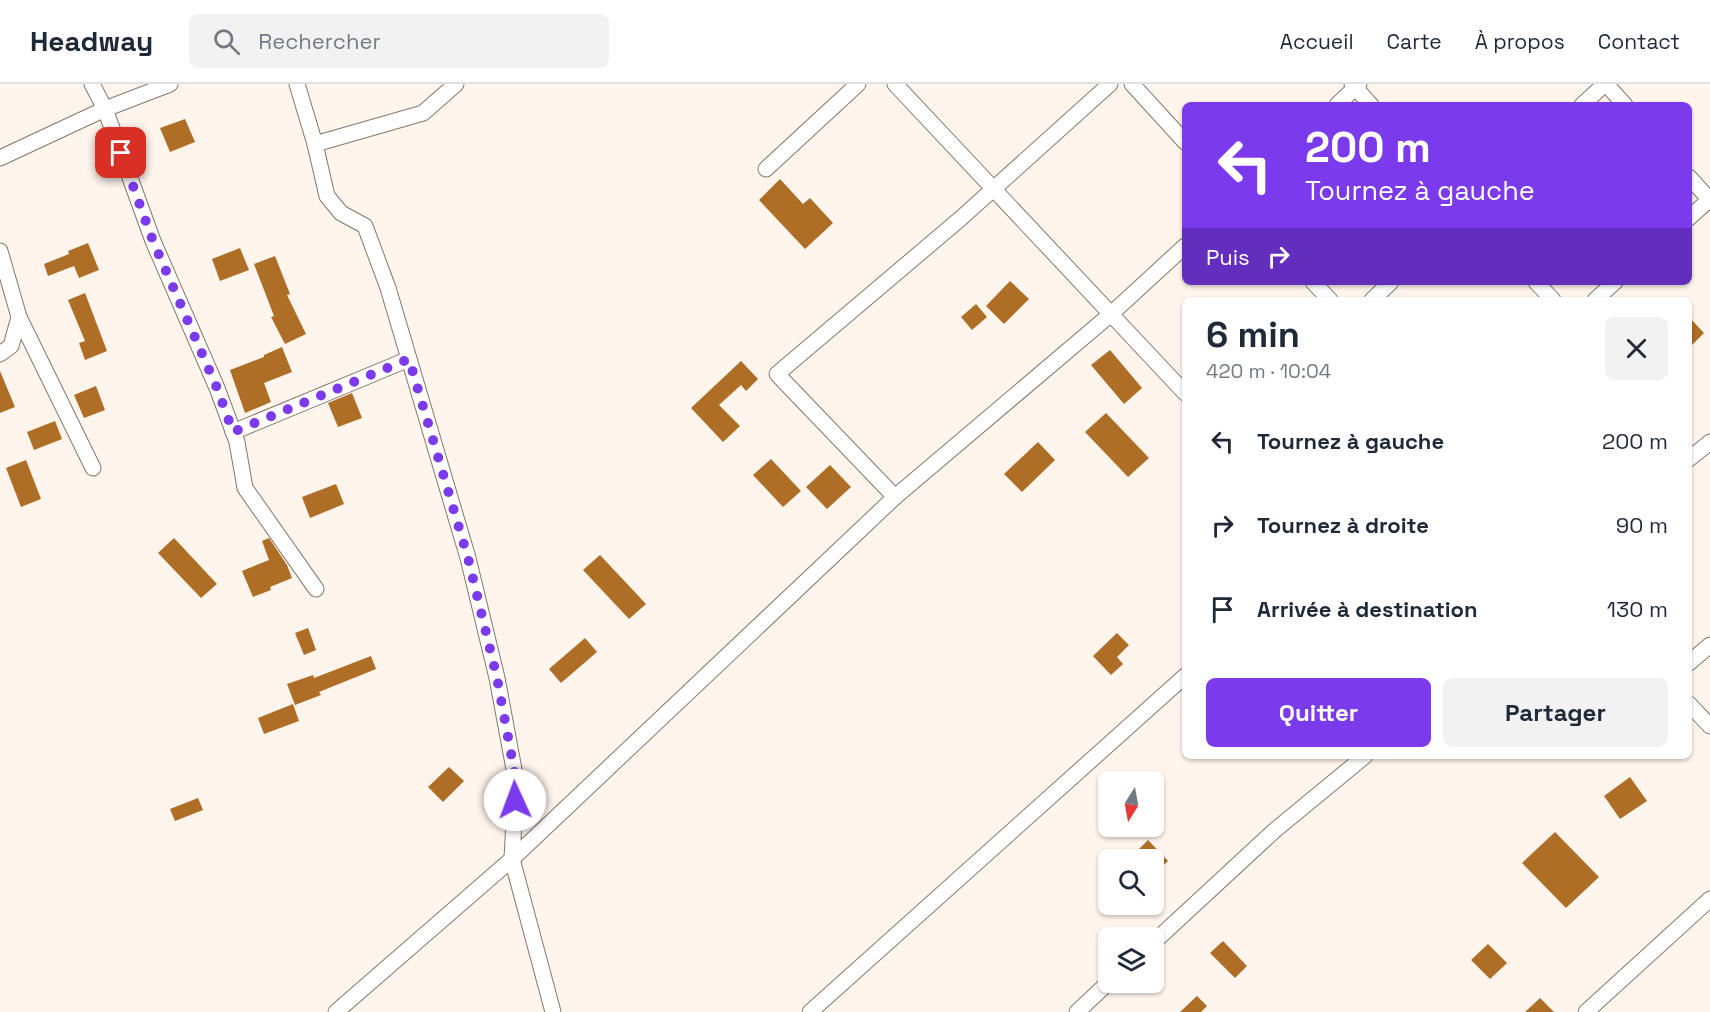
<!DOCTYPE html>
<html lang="fr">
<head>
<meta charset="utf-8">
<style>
  body { margin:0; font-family:"Space Grotesk",sans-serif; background:#f2f2f3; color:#1f2937; height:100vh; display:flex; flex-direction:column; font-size:22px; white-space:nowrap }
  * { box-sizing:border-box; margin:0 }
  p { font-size:20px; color:#747a83 }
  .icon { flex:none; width:33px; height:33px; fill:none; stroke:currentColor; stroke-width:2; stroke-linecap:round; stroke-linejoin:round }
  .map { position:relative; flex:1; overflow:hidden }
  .sheet { position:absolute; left:1182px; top:213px; width:510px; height:462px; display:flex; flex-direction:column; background:#fff; border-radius:9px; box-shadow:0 2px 4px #0004 }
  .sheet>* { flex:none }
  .guide { position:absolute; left:1182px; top:18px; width:510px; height:183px; border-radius:9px; box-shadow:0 2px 4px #0004; background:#7c3aed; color:#fff; overflow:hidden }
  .needle { width:39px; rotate:191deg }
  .controls { position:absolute; left:1098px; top:687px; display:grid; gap:12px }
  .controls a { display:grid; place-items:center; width:66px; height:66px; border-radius:9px; background:#fff; box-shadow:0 2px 4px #0004; font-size:30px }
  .pin { position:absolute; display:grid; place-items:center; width:51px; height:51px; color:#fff; margin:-26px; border-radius:12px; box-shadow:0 3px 9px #0006 }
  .me { position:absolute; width:66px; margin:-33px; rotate:358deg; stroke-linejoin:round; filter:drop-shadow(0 0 4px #0008) }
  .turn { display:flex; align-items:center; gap:21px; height:126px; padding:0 24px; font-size:27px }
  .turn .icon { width:78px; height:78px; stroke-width:2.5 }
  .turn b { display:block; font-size:42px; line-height:51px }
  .then { display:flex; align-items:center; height:57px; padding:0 24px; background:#0003; gap:12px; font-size:22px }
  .round { display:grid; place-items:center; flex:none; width:63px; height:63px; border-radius:9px; background:#f2f2f3 }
  .head { display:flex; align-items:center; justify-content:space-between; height:102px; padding:0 24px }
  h1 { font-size:36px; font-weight:600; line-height:45px }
  .primary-button { display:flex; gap:12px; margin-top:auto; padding:12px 24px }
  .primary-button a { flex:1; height:69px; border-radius:9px; background:#7c3aed; color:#fff; font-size:24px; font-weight:600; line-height:69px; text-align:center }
  .primary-button a+a { background:#f2f2f3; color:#1f2937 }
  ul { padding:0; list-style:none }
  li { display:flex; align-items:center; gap:18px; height:84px; padding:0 24px }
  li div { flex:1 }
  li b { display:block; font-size:22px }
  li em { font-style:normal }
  header { display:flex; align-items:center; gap:36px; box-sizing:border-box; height:84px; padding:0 30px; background:#fff; border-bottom:2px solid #e0e1e3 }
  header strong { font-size:28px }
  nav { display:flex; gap:33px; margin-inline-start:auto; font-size:21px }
  .search { width:420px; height:54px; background:#f2f2f3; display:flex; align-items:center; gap:15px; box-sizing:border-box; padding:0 21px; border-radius:9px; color:#747a83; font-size:22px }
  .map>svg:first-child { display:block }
  .building { fill:#ae6e26 }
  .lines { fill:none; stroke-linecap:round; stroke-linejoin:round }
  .minor-casing { stroke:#85786b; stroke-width:17 }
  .minor { stroke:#fff; stroke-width:15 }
  .route { stroke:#7c3aed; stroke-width:10; stroke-dasharray:0 18 }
</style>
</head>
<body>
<header>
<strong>Headway</strong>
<div class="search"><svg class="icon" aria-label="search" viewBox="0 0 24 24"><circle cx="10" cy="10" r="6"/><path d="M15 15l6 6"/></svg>Rechercher</div>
<nav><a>Accueil</a><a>Carte</a><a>À propos</a><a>Contact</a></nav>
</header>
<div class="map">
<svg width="1710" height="928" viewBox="0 0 1710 928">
  <rect width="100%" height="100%" fill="#fff5ed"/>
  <!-- building -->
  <g class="building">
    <polygon points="185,35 195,58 170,68 160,44"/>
    <polygon points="780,95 803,120 810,114 833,139 805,165 759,116"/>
    <polygon points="88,159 99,186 79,194 74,182 48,192 44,180 69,170 68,167"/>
    <polygon points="240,164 249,186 220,197 212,175"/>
    <polygon points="275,172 290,210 287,211 306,250 285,260 271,233 274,232 254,180"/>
    <polygon points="1010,197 1029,215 1004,240 986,222"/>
    <polygon points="85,209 107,267 85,276 79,259 85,257 68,216"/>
    <polygon points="976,220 987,233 972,246 961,233"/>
    <polygon points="1689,233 1704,249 1689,264"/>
    <polygon points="282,263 292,288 264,299 271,318 245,329 230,286 264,273 264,271"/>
    <polygon points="1110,266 1142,304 1124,320 1091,281"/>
    <polygon points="741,277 758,295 746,307 741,301 719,321 740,342 723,358 691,324"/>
    <polygon points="0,287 15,323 0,329"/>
    <polygon points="96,302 105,326 84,334 74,311"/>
    <polygon points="352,309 362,334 338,343 328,319"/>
    <polygon points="1106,329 1149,374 1128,393 1085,348"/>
    <polygon points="55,337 62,355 34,366 27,348"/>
    <polygon points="1038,358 1055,376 1022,408 1004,390"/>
    <polygon points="771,375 801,407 783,423 753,391"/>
    <polygon points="26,376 41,415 21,423 6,384"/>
    <polygon points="830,381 851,403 827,425 806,403"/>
    <polygon points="336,400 344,420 310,434 302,413"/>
    <polygon points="174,454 217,500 201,514 158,469"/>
    <polygon points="269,454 287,481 292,494 270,503 271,506 253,513 242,487 269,476 262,457"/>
    <polygon points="600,471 646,520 629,535 583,486"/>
    <polygon points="308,544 316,566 304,571 295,549"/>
    <polygon points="1117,549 1129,561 1117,573 1123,580 1111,591 1093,572"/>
    <polygon points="585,554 597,568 561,599 549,585"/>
    <polygon points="371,572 376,585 319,608 321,611 295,621 287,600 313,591 314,594"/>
    <polygon points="293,620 299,637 264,650 258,634"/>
    <polygon points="449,683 464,697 443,718 428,703"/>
    <polygon points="1630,693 1647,717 1620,735 1604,712"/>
    <polygon points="198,714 203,726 175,737 170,725"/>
    <polygon points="1555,748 1599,793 1566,824 1522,779"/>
    <polygon points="1148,756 1168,777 1154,790 1154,776 1128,776"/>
    <polygon points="1223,857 1247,882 1235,894 1210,869"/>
    <polygon points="1488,860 1507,879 1490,895 1471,876"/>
    <polygon points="1197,912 1207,922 1201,928 1180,928"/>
    <polygon points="1540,914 1554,928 1525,928"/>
  </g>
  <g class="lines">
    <!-- minor casing -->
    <g class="minor-casing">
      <g id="minor">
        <polyline points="92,0 105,25 153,157 217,304 237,358 245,404 316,505"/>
        <polyline points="297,0 315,60 327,112 341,129 365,142 388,204 468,474 497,594 516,696 512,775 553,928"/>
        <polyline points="895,0 1185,309"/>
        <polyline points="1132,0 1185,58"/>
        <polyline points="1352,0 1371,21"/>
        <polyline points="1606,0 1625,21"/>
        <polyline points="1337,21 1359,0"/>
        <polyline points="1582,21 1605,0"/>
        <polyline points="315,60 423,29 456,0"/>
        <polyline points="0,74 105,25 170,0"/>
        <polyline points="766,85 858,0"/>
        <polyline points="1689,93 1710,116"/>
        <polyline points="1689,134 1710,115"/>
        <polyline points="0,167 19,233 93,384"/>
        <polyline points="1313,198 1330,216"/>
        <polyline points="1536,198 1553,216"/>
        <polyline points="1372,216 1391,198"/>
        <polyline points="1595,216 1615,198"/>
        <polyline points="0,270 11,262 19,233"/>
        <polyline points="233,348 409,275"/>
        <polyline points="1689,375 1710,358"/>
        <polyline points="895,413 777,290 960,135 1110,0"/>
        <polyline points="1689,579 1710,561"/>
        <polyline points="1689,620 1710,642"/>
        <polyline points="1154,858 1274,747 1365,672"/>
        <polyline points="336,928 512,775 895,413 1111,230 1185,162"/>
        <polyline points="810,928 1185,592"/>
        <polyline points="1077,928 1109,898"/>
        <polyline points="1586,928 1710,815"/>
      </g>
    </g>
    <!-- minor -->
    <use href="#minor" class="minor"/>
  </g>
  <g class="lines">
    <!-- route -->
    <polyline class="route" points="121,69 153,157 217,304 233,348 409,275 468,474 497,594 516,696 515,716"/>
  </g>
</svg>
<div class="controls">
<a><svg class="needle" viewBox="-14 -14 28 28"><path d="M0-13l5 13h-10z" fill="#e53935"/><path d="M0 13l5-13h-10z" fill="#747a83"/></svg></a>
<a><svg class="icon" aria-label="search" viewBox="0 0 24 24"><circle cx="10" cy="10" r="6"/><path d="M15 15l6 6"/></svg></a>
<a><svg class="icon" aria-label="layers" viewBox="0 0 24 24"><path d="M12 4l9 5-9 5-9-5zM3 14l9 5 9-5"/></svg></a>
</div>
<div class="pin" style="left:121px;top:69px;background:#d93025"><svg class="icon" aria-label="arrive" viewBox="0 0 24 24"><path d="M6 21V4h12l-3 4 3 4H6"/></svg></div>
<svg class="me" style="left:515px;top:716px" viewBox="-20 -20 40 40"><circle r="19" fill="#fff"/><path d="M0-13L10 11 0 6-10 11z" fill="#7c3aed"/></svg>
<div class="guide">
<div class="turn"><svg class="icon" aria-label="left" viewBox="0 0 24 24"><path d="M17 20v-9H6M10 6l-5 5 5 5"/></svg><div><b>200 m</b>Tournez à gauche</div></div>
<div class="then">Puis<svg class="icon" aria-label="right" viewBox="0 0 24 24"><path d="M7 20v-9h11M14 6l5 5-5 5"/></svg></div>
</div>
<section class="sheet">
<div class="head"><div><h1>6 min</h1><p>420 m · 10:04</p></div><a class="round"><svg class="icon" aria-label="close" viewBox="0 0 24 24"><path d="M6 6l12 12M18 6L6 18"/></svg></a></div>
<ul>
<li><svg class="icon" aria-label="left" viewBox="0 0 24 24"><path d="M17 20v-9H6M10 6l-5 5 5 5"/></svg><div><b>Tournez à gauche</b></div><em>200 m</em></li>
<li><svg class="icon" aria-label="right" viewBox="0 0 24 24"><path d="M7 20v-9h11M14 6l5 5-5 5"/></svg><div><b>Tournez à droite</b></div><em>90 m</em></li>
<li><svg class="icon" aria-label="arrive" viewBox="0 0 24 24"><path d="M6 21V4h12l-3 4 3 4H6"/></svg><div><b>Arrivée à destination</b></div><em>130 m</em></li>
</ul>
<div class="primary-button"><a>Quitter</a><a>Partager</a></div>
</section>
</div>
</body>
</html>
